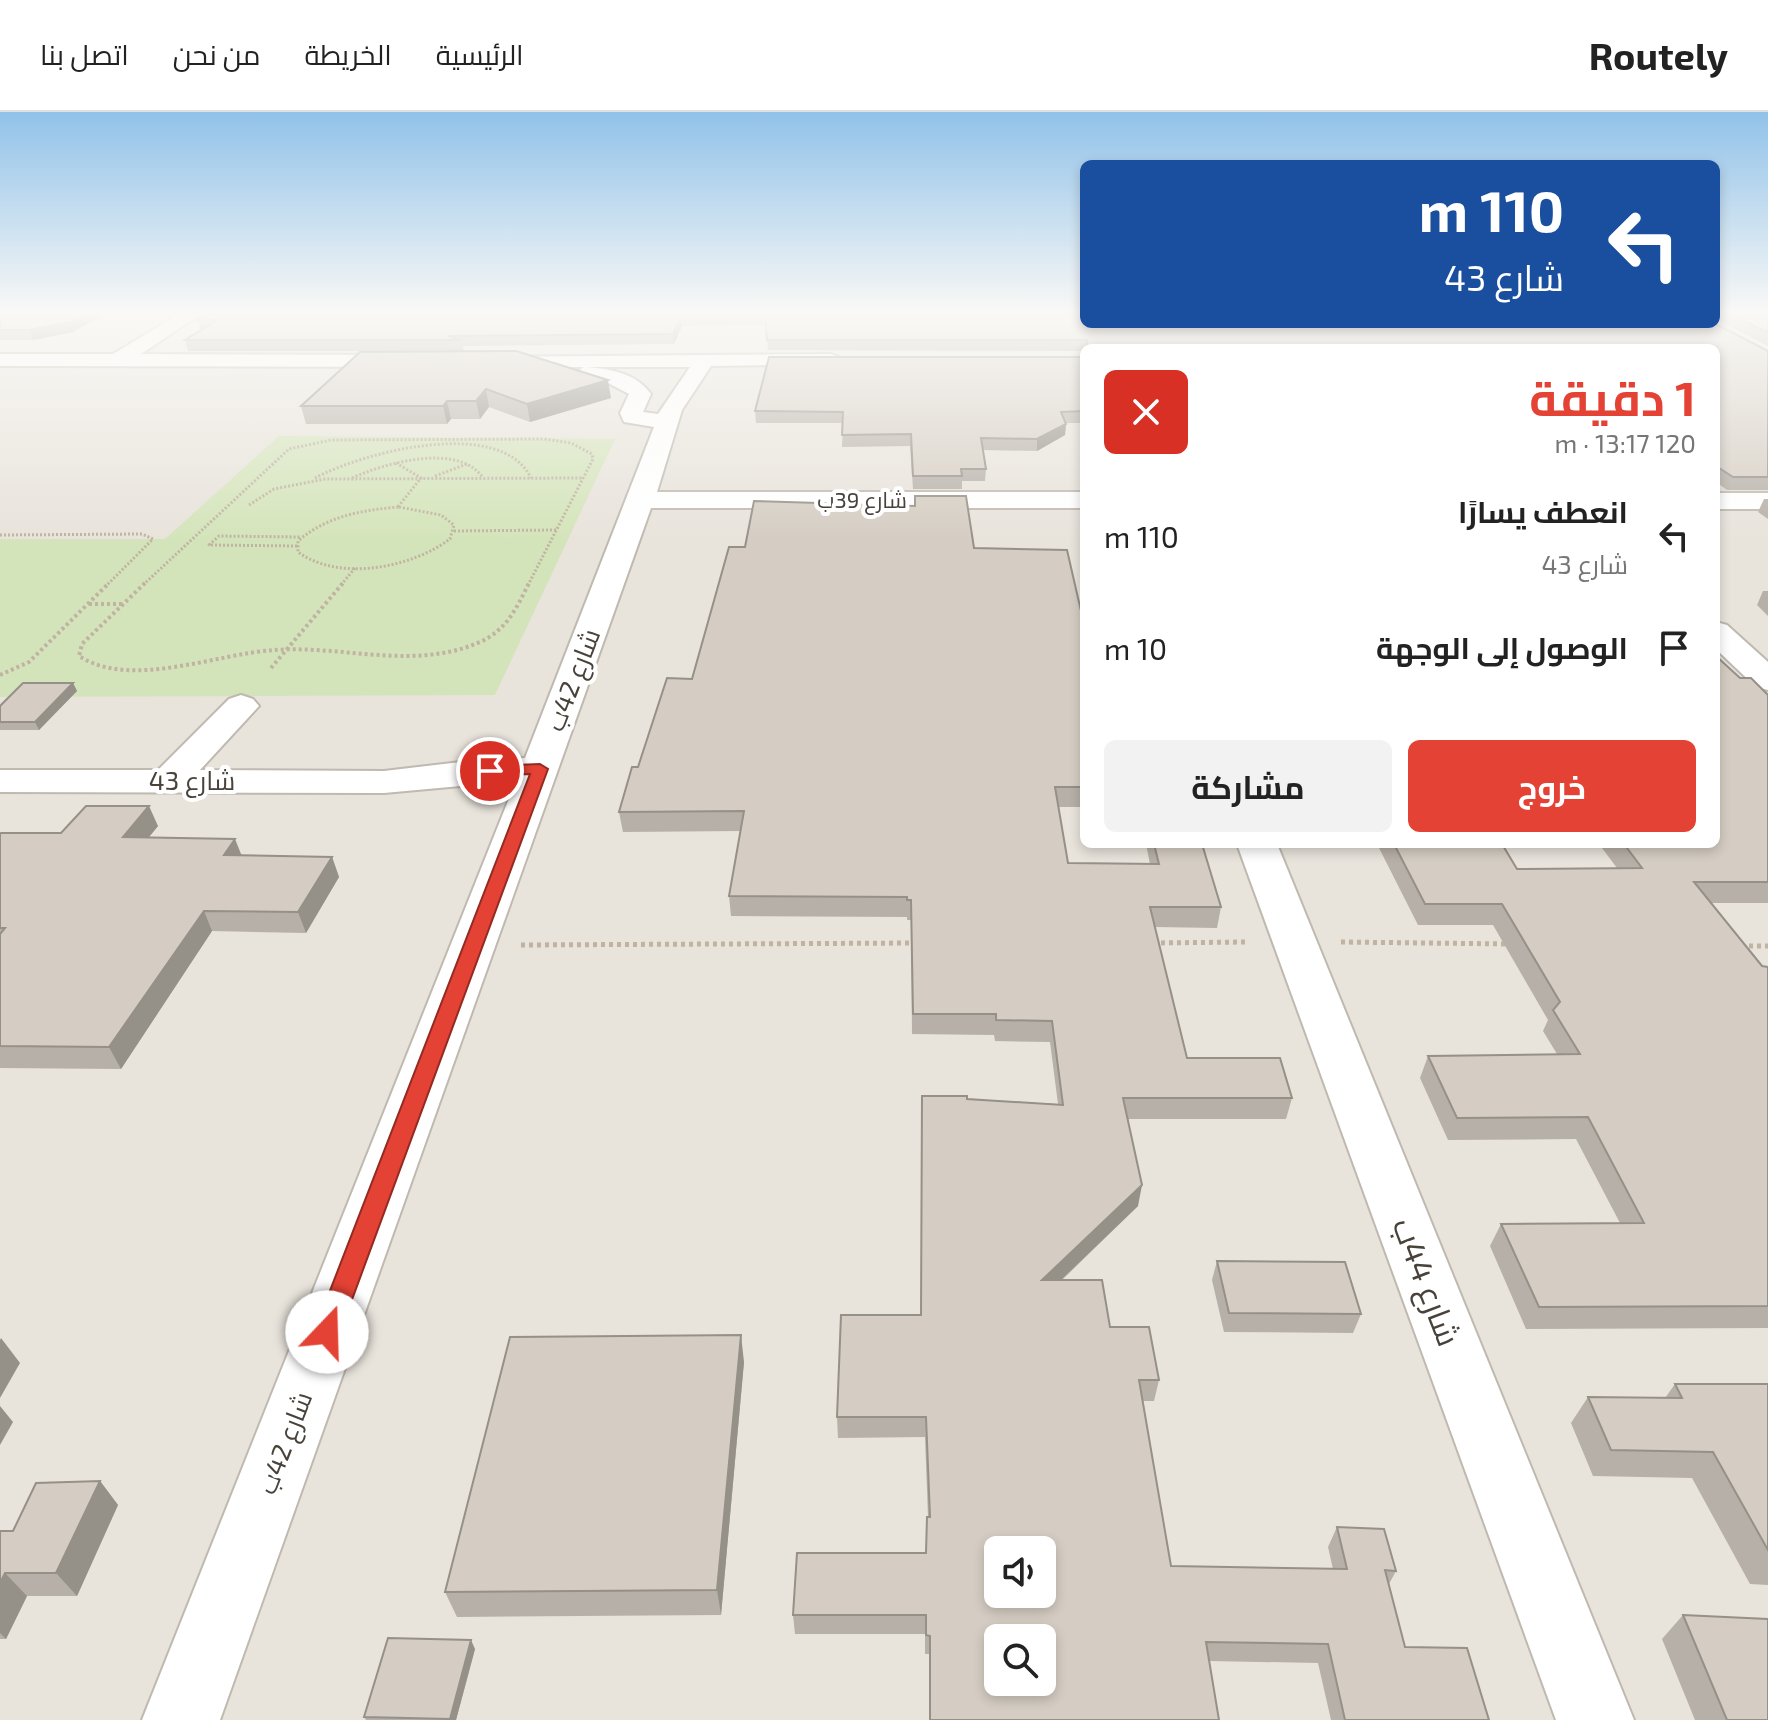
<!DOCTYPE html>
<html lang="ar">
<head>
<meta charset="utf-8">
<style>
  body { margin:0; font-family:"Exo 2",Cairo,sans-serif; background:#f2f2f2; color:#222; direction:rtl; height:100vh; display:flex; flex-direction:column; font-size:30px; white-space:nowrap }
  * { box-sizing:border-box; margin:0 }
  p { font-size:26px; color:#767676 }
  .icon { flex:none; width:44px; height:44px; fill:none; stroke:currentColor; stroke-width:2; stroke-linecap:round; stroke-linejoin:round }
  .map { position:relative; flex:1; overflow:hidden; direction:ltr }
  .side { position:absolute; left:1080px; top:232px; width:640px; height:504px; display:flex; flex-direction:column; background:#fff; border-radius:12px; box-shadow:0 4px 12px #0003; direction:rtl }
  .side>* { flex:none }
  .guide { position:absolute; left:1080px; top:48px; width:640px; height:168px; border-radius:12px; box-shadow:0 4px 12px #0003; direction:rtl; background:#1a4fa0; color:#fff; overflow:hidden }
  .fabs { position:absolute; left:984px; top:1424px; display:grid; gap:16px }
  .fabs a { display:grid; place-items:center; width:72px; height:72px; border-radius:12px; background:#fff; box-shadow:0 4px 12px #0003; font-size:40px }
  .pin { position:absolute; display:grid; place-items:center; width:68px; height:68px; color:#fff; margin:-34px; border:4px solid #fff; border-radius:50%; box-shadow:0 2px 8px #0007 }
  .me { position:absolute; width:88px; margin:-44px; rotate:21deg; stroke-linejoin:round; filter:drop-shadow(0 0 6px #0008) }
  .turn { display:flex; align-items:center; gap:28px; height:168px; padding:0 24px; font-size:36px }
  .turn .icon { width:104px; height:104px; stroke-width:2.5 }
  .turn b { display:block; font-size:56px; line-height:68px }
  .round { display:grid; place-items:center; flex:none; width:84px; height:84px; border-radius:12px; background:#f2f2f2 }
  .headline { display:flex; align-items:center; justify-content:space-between; height:136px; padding:0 24px }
  h1 { font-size:48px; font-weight:700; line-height:60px; color:#e44234 }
  .action { display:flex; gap:16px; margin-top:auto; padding:16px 24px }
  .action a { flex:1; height:92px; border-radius:12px; background:#e44234; color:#fff; font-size:32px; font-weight:700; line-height:92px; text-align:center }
  .action a+a { background:#f2f2f2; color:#222 }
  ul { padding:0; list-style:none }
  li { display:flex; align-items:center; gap:24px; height:112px; padding:0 24px }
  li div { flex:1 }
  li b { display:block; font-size:30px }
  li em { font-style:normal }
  header { display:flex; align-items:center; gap:48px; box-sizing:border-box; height:112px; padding:0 40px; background:#fff; border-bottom:2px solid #e0e0e0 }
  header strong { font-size:38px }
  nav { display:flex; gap:44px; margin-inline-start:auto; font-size:28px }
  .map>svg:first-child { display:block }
  .residential { fill:#e8e3db; fill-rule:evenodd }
  .green { fill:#d4e4ba }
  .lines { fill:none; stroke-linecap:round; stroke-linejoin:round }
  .minor-casing { stroke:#bfb9b0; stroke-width:4 }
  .path-far2 { stroke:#c0b3a2; stroke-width:3; stroke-dasharray:2 2; stroke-linecap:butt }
  .path-far1 { stroke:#c0b3a2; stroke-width:4; stroke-dasharray:3 3; stroke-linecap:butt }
  .path { stroke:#c0b3a2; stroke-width:5; stroke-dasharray:4 4; stroke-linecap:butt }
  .minor { fill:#fff; fill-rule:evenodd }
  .wall { fill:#b7b0a8 }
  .shaded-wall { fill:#959088 }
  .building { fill:#d5cdc3; stroke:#959088; stroke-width:2; fill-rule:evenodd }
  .route { fill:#e44234; stroke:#942b22; stroke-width:2 }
  .labels { text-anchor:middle; stroke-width:8; stroke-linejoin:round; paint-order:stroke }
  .far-street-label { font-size:22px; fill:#48423a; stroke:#fff }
  .street-label { font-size:26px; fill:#48423a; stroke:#fff }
  .near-street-label { font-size:32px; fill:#48423a; stroke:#fff }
</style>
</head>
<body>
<header>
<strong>Routely</strong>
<nav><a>الرئيسية</a><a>الخريطة</a><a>من نحن</a><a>اتصل بنا</a></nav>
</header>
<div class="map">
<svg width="1768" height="1608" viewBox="0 0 1768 1608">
  <rect width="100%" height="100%" fill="#f5f1ec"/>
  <!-- residential -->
  <path class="residential" d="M0,203H1084V212H1716V203H1768V1608H0ZM1084,236H1716V732H1084ZM998,1438H1042V1482H998ZM998,1526H1042V1570H998Z"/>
  <!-- green -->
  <polygon class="green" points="279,324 615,327 495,583 0,585 0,427 165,427"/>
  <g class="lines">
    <!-- minor casing -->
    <g class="minor-casing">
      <g id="minor">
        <polygon points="178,203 199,203 141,242 410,243 420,249 410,255 0,254 0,242 113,242"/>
        <path d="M830,242L837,244L840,248L837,252L711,254L682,298L657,380H1084V396H651L220,1608H142L516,669L384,681L0,680V658H158L229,587L241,583L253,587L259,594L200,658L384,659L469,649L525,646L654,315L624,310L620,301L629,282L608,271L578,265L575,261L584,255H486L476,249L479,245ZM586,255H690L658,302L643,300L651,282C636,261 611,257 586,255Z"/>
        <rect x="1716" y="381" width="52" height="16"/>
        <polygon points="1716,510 1727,513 1768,550 1768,578 1756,575 1716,537"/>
        <polygon points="1237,732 1277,732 1634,1608 1556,1608"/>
      </g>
    </g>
    <!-- path-far2 -->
    <g class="path-far2">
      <polyline points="396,351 421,366 397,396"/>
      <polyline points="435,364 467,352"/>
      <path d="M315,366C363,340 501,304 531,366"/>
      <path d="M352,366C385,351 459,330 483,366"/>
      <polyline points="249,393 274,377 325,367 583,366"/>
      <path d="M399,395L441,403L454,413L450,427C411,456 339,470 298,440V429C327,404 362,398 399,395Z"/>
      <polyline points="454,419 556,418"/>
      <polyline points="0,423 142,422 153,427 107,473"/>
      <polyline points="297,434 209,433 219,424 300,425"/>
      <polyline points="143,473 289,337 331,328 544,327 571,331 592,342 593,347 528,473"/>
      <polyline points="341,473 355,456"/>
    </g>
    <!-- path-far1 -->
    <g class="path-far1">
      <path d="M145,471L82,532L79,544C131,578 218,541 275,538C344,533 414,559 480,530C507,518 517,495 529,471"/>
      <polyline points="89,492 122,492"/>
      <polyline points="271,556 343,471"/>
      <polyline points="0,563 29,550 109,471"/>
    </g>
    <!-- path -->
    <g class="path">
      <polyline points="1341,830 1511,832"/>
      <polyline points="1153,831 1247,830"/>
      <polyline points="521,833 915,831"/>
      <polyline points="1741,834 1768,834"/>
    </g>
    <!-- minor -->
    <use href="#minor" class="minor"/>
  </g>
  <!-- wall -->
  <g class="wall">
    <polygon points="0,203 73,220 33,228 0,228"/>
    <polygon points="206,203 1084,203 1084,212 1716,212 1768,239 1768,378 1727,378 1716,370 1716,236 1084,236 1084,239 768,238 766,213 682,214 674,232 463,234 464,239 188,239 185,228 201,218 197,208"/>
    <polygon points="1716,203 1768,203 1768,234 1716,207"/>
    <polygon points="360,240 611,286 530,310 489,295 480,307 451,307 447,312 306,312 301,294"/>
    <polygon points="1084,245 1084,311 1066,311 1065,323 1037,339 983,338 986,357 985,369 962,369 962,377 913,377 910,334 842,335 843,311 756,311 755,299"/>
    <polygon points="915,384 974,436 1084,512 1084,695 1058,695 1068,751 1150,752 1146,732 1202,732 1221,795 1217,816 1155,815 1187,946 1292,986 1286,1007 1128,1007 1138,1094 1062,1168 1110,1215 1159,1268 1154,1289 1143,1289 1171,1454 1333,1457 1328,1435 1337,1415 1396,1459 1389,1472 1405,1535 1489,1608 1331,1608 1318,1551 1209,1549 1219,1608 929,1608 929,1542 925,1542 925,1522 795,1522 793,1503 926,1441 927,1405 928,1405 925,1325 838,1326 837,1305 920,1203 967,987 1058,992 1050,930 995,929 994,923 912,922 911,808 907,808 907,805 731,804 729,784 741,719 623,720 619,700 638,655 692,567 745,435 914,394"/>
    <polygon points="1764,387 1768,387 1768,407 1758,400"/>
    <polygon points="1763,479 1768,479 1768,504 1757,493"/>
    <polygon points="1740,566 1768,583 1768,791 1711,791 1762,854 1768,855 1768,1216 1526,1217 1490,1134 1501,1112 1620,1111 1576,1027 1448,1028 1420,966 1428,944 1557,942 1543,919 1548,908 1493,813 1418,813 1377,732 1502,732 1517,757 1617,756 1599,732 1716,732"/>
    <polygon points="73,571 77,579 39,618 0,618 0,594"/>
    <polygon points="158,714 148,726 242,743 332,745 339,765 306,821 212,819 121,957 0,956 0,722 61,721"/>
    <polygon points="1217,1149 1361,1202 1353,1221 1224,1220 1212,1168"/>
    <polygon points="744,1250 721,1503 457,1505 445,1480"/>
    <polygon points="1675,1272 1768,1272 1768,1473 1750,1472 1692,1366 1593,1364 1571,1311 1588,1285 1665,1286"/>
    <polygon points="100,1369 118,1393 77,1484 27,1484 6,1527 0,1527 0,1419 13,1419"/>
    <polygon points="1683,1503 1768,1608 1695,1608 1662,1527"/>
    <polygon points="475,1537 456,1608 366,1608 364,1605"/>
  </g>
  <!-- shaded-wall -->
  <g class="shaded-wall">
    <polygon points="84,203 104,203 73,220 33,228 29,218"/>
    <polygon points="681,204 682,214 674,232 673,222"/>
    <polygon points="608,268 611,286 530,310 527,292"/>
    <polygon points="486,277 489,295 480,307 476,289"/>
    <polygon points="447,289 451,307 447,312 443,294"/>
    <polygon points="1066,312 1065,323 1037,339 1037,327"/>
    <polygon points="73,571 77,579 39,618 35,610"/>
    <polygon points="149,694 158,714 132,746 123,725"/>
    <polygon points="235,727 243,747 224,743"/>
    <polygon points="332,745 339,765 306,821 298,800"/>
    <polygon points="204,799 212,819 121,957 109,935"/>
    <polygon points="1142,1073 1138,1094 1039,1189 1042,1168"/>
    <polygon points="741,1223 744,1250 721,1503 717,1478"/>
    <polygon points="1,1226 20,1251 0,1286 0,1228"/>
    <polygon points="0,1294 13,1310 0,1333"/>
    <polygon points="100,1369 118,1393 77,1484 56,1461"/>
    <polygon points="5,1461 27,1484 6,1527 0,1521 0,1471"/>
    <polygon points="471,1528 475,1537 456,1608 451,1608 450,1607"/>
  </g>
  <!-- building -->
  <g class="building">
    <polygon points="0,203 84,203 69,210 29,218 0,218"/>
    <polygon points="206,203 1084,203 1084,212 1716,212 1768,239 1768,365 1733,365 1719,356 1716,356 1716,236 1088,236 1087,228 767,228 765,203 681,204 673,222 448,224 462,228 185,228 217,208 197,208"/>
    <polygon points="1733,203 1768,203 1768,221"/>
    <polygon points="516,239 608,268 527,292 486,277 476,289 447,289 443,294 301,294 360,240"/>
    <polygon points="769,245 1084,245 1084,299 1061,300 1066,312 1037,327 981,326 986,357 961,357 962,364 913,364 911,322 842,323 843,300 755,299"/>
    <path d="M915,384H966L974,436L1067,438L1084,512V675H1055L1068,751L1159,752L1154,732H1202L1221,795H1150L1187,946H1280L1292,986H1123L1142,1073L1042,1168H1102L1110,1215H1149L1159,1268H1139L1171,1454L1347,1457L1337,1415L1384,1417L1396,1459L1385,1458L1405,1535L1467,1536L1489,1608H1345L1328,1532L1206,1530L1219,1608H930V1524L926,1523V1503H793L797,1441H926L927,1405H930L926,1305H837L841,1203H921L922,984H967V987L1063,993L1052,909L996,908V902H913L911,788H907V785L729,784L744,699L619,700L632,655H638L667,566L692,567L729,435H745L754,389L915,394ZM998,1438H1042V1482H998ZM998,1526H1042V1570H998Z"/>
    <polygon points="1716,544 1740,566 1751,566 1768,583 1768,770 1694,770 1762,854 1768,855 1768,1194 1539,1195 1501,1112 1644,1111 1588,1005 1457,1006 1428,944 1580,942 1553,898 1560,890 1502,792 1425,792 1394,732 1502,732 1517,757 1642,756 1624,732 1716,732"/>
    <polygon points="23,571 73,571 35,610 0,610 0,594"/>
    <polygon points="86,694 149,694 123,725 235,727 224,743 332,745 298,800 204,799 109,935 0,934 0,822 5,816 0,816 0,722 1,721 61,721"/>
    <polygon points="1217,1149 1345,1150 1361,1202 1229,1201"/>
    <polygon points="741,1223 717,1478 445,1480 510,1225"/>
    <polygon points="1675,1272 1768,1272 1768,1438 1713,1340 1611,1338 1588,1285 1682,1286"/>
    <polygon points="100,1369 56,1461 5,1461 0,1471 0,1419 13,1419 36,1371"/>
    <polygon points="1683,1503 1768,1507 1768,1608 1727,1608"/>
    <polygon points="388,1526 471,1528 450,1607 364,1605"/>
  </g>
  <!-- sky -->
  <linearGradient id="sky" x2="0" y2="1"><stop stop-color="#91c2e9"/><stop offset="0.47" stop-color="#faf9f6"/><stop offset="1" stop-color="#faf9f6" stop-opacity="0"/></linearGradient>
  <rect width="1768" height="428" fill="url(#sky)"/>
  <!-- route -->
  <polygon class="route" points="540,652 548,657 340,1220 336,1228 327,1232 318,1228 314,1220 530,662 490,664 482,659 490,654"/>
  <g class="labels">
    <!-- far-street labels -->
    <g class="far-street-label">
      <text x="862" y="396">شارع 39ب</text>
    </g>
    <!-- street labels -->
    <g class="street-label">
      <text transform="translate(573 568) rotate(-69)" y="9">شارع 42ب</text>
      <text x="192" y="678">شارع 43</text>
      <text transform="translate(285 1331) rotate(-69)" y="9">شارع 42ب</text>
    </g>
    <!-- near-street labels -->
    <g class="near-street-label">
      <text transform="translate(1426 1170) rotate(69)" y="11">شارع 44ب</text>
    </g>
  </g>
</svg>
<div class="fabs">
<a><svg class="icon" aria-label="sound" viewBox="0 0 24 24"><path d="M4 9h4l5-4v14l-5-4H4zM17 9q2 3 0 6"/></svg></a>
<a><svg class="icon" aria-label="search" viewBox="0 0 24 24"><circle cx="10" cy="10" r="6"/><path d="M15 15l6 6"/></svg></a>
</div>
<div class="pin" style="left:490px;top:659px;background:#d93025"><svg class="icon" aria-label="arrive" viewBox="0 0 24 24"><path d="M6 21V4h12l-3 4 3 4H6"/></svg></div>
<svg class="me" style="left:327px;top:1220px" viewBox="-20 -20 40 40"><circle r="19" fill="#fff"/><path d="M0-13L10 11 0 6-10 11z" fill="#e44234"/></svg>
<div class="guide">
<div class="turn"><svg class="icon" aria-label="left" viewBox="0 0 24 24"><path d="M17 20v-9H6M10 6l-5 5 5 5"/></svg><div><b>110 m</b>شارع 43</div></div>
</div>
<section class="side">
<div class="headline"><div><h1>1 دقيقة</h1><p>120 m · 13:17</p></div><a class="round" style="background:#d93025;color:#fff"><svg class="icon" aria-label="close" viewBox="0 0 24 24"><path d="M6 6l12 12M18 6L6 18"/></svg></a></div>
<ul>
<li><svg class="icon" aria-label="left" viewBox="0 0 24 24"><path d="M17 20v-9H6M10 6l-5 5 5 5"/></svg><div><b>انعطف يسارًا</b><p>شارع 43</p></div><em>110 m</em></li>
<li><svg class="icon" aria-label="arrive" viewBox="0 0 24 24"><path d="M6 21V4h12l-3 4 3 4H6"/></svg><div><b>الوصول إلى الوجهة</b></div><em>10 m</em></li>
</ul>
<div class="action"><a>خروج</a><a>مشاركة</a></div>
</section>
</div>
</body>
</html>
